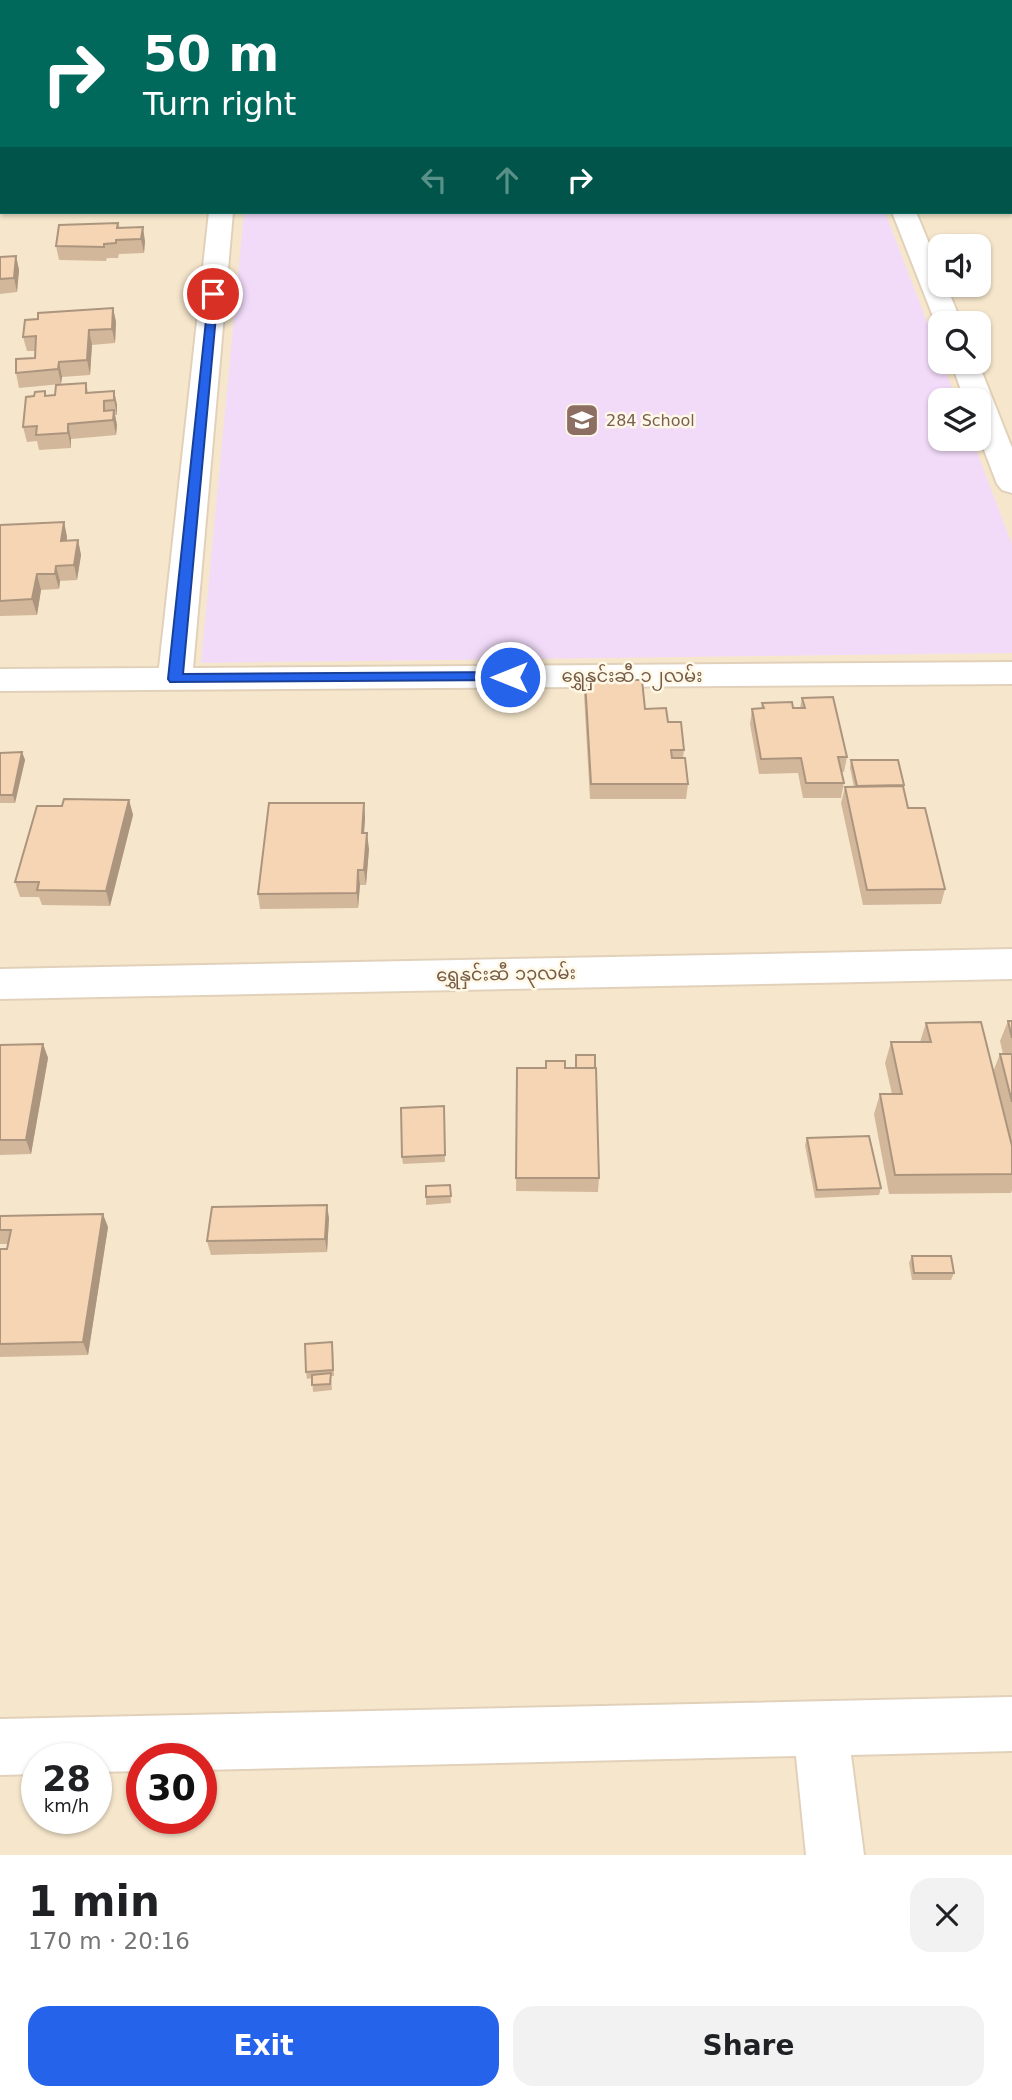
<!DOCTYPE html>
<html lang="en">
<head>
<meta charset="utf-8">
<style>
  body { margin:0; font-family:"DejaVu Sans","Noto Sans Myanmar",sans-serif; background:#f2f2f2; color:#202124; height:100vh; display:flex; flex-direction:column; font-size:26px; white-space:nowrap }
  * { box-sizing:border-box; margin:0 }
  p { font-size:23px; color:#757577 }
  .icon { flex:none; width:38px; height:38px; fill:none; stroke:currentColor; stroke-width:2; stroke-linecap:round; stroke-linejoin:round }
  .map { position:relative; height:1855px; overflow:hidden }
  .panel { display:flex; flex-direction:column; background:#fff; flex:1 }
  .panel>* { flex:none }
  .top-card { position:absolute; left:0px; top:0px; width:1013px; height:214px; box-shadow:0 2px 5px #0004; background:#00695c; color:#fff; overflow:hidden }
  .controls { position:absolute; left:928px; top:234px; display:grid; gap:14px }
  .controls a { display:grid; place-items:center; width:63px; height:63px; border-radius:14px; background:#fff; box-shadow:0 2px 5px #0004; font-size:35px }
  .speed { position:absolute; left:21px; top:1743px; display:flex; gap:14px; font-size:35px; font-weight:700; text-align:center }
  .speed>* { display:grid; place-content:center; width:91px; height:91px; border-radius:50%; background:#fff; box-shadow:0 2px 5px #0004; line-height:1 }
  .speed small { font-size:18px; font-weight:400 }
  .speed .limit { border:10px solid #d22; background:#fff; color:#111 }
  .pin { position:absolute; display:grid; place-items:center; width:60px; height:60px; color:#fff; margin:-30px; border:4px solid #fff; border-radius:50%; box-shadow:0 2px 7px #0007 }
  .me { position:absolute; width:77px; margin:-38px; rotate:270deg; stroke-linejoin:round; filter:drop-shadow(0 0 5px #0008) }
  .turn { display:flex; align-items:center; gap:24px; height:147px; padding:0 28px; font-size:32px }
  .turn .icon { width:91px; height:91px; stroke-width:2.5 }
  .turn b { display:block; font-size:49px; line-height:60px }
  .lanes { display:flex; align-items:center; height:66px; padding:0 28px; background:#0003; justify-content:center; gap:35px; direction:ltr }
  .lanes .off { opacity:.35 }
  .round { display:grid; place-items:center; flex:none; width:74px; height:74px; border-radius:21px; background:#f2f2f2 }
  .head { display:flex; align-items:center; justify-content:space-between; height:119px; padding:0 28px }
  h1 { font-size:42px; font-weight:700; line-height:52px }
  .button { display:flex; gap:14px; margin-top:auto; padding:14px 28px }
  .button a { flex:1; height:80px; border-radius:21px; background:#2563eb; color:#fff; font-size:28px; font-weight:700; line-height:80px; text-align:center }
  .button a+a { background:#f2f2f2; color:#202124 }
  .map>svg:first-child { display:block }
  .residential { fill:#f6e7cc; fill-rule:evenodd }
  .education { fill:#f2dbf9 }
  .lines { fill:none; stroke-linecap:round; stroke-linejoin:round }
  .minor-casing { stroke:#e2d1ba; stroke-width:4 }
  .minor { fill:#fff; fill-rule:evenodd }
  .wall { fill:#d3b79b }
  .shaded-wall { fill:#ac957e }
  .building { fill:#f5d5b4; stroke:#ac957e; stroke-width:2 }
  .route { fill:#2563eb; stroke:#184099; stroke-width:2 }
  .labels { text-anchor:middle; stroke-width:5; stroke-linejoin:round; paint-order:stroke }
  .far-education-label { font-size:16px; fill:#785e54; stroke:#fff8e6; text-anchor:start }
  .street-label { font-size:18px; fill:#755b45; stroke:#fff8e6 }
</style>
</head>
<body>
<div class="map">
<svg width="1012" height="1855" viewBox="0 0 1012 1855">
  <rect width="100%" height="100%" fill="#fef5de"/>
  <!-- residential -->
  <path class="residential" d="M0,0H1012V1855H0ZM2,2H1012V212H2ZM940,247H978V285H940ZM940,324H978V362H940ZM940,401H978V439H940ZM37,1759H96V1818H37ZM142,1759H201V1818H142Z"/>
  <!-- education -->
  <polygon class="education" points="244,212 885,212 940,356 940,362 942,362 957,401 940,401 940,439 972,439 1012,544 1012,653 201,663"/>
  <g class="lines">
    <!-- minor casing -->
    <g class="minor-casing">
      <g id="minor">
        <rect x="218" y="0" width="20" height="2"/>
        <polygon points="822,0 842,0 843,2 823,2"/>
        <polygon points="209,212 233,212 193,668 1012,662 1012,684 0,691 0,669 159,668"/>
        <polygon points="892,212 916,212 940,270 940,285 946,285 962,324 940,324 940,330 936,324"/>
        <polygon points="951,362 978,362 1012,448 1012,493 1002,490 997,484 978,434 978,401 965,401"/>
        <polygon points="1012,949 1012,979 0,999 0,969"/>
        <polygon points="1012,1697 1012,1751 851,1755 864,1855 806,1855 796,1756 201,1770 201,1759 142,1759 142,1771 96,1772 96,1759 37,1759 37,1774 0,1775 0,1719"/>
      </g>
    </g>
    <!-- minor -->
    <use href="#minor" class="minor"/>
  </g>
  <!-- wall -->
  <g class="wall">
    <polygon points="961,0 1012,0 1012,9 1012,2 962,2"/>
    <rect x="0" y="152" width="2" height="60"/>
    <polygon points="118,223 120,228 145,241 144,253 119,254 118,258 107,258 106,261 59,260 56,246"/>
    <polygon points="16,256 19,270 17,292 0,294 0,257"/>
    <polygon points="113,308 116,322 115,343 92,345 90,375 62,377 61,384 19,388 16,373 35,358 35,351 27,351 23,337 38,319"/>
    <polygon points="86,383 88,392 114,391 117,405 117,415 115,415 117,425 116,435 71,439 71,448 39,450 37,441 27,442 23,427 34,396 55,395"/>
    <polygon points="64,522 67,537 67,541 78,540 81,555 77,580 60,581 59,589 41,590 37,615 0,616 0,525"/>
    <polygon points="585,680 645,709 668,722 684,750 683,758 688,784 686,799 590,799 584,695"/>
    <polygon points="802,698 847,757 844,772 841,772 844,783 841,798 803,798 798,773 759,774 750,724 752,709 761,708 762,703 793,708 800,708"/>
    <polygon points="22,752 25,760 15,803 0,803 0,753"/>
    <polygon points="851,760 904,785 903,787 908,808 945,889 941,904 863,905 841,803 845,787 854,787 850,768"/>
    <polygon points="129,800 133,815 110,906 42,905 39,897 20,897 15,882 62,806"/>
    <polygon points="364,803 365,818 364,833 369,849 366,885 360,885 358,908 260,909 258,894"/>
    <polygon points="1008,1021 1012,1021 1012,1190 1011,1193 889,1194 874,1114 880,1094 892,1094 885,1063 891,1042 920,1042 926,1023 993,1072 1000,1054 1003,1054 1000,1041"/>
    <polygon points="43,1044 48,1058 31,1154 0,1155 0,1045"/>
    <polygon points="517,1068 565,1068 599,1178 598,1192 516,1191"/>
    <polygon points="444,1106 445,1162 403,1164 402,1157"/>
    <polygon points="807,1138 881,1188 879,1195 815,1198 805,1145"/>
    <polygon points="450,1185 451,1203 426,1205 426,1186"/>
    <polygon points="0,1216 108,1227 88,1355 0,1357 0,1249 7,1249 8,1244 0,1244"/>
    <polygon points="329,1218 327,1252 211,1255 207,1241"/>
    <polygon points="912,1256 954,1273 951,1280 912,1280 909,1263"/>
    <polygon points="333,1348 334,1376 331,1376 332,1390 313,1392 312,1378 307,1379 306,1372"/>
  </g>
  <!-- shaded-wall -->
  <g class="shaded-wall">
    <polygon points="143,227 145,241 144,253 141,239"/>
    <polygon points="16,256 19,270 17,292 14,278"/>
    <polygon points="113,308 116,322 115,343 112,329"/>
    <polygon points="89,330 92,345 90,375 87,360"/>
    <polygon points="59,362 62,377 61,384 58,369"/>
    <polygon points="114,391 117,405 117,415 114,400"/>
    <polygon points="114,410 117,425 116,435 113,420"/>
    <polygon points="68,424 71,439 71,448 68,433"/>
    <polygon points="64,522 67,537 64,556 61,541"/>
    <polygon points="78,540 81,555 77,580 74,565"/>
    <polygon points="56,566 60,581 59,589 55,574"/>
    <polygon points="37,574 41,590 37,615 32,599"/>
    <polygon points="22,752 25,760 15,803 13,795"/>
    <polygon points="129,800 133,815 110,906 106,891"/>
    <polygon points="364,803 365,818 363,848 362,833"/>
    <polygon points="367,833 369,849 366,885 364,870"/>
    <polygon points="358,870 360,885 358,908 357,893"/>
    <polygon points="43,1044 48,1058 31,1154 26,1140"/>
    <polygon points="327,1205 329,1218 327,1252 325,1239"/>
    <polygon points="103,1214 108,1227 88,1355 83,1342"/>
  </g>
  <!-- building -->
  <g class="building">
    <rect x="288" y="0" width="48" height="2"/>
    <rect x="0" y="152" width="2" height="25"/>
    <rect x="0" y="186" width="2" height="18"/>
    <polygon points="118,223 117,228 143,227 141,239 116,240 116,243 104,244 104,247 56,246 59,225"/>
    <polygon points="16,256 14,278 0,279 0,257"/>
    <polygon points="113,308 112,329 89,330 87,360 59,362 58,369 16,373 16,359 35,358 36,336 23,337 25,320 38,319 38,313"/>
    <polygon points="86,383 86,393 114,391 114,400 104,401 104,411 114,410 113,420 68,424 68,433 36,435 37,426 23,427 26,397 34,396 35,392 45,391 45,396 55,395 56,385"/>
    <polygon points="64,522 61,541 78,540 74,565 56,566 55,574 37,574 32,599 0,601 0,525"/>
    <polygon points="585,680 642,680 645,709 666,708 668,722 681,722 684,750 671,750 672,758 685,758 688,784 591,784"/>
    <polygon points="833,697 847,757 838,757 844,783 806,783 801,758 761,759 752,709 764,708 762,703 792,702 793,708 805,708 802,698"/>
    <polygon points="22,752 13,795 0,795 0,753"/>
    <polygon points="851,760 898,760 904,785 857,786"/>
    <polygon points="903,786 908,808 925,808 945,889 867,890 845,787"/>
    <polygon points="64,799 129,800 106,891 37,890 39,882 15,882 37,806 62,806"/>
    <polygon points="269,803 364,803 362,833 367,833 364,870 358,870 357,893 258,894"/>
    <polygon points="1008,1021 1012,1021 1012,1038"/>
    <polygon points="981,1022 1012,1146 1012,1174 895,1175 880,1094 902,1094 891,1042 931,1042 926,1023"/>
    <polygon points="43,1044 26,1140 0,1140 0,1045"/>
    <polygon points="1000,1054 1012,1054 1012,1102"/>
    <rect x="576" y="1055" width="19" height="13"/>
    <polygon points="546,1061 565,1061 565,1068 596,1068 599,1178 516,1178 517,1068 546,1068"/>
    <polygon points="444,1106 445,1155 402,1157 401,1108"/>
    <polygon points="869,1136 881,1188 817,1190 807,1138"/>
    <polygon points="450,1185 451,1196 426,1197 426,1186"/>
    <polygon points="327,1205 325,1239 207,1241 212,1207"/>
    <polygon points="103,1214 83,1342 0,1344 0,1249 7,1249 11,1230 0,1230 0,1216"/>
    <polygon points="912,1256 951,1256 954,1273 914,1273"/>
    <polygon points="332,1342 333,1370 306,1372 305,1344"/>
    <polygon points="331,1373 330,1384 312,1385 312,1375"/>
  </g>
  <!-- route -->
  <polygon class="route" points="209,292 218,294 183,674 510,672 517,677 515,680 170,682 168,679"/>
  <!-- icons -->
  <defs>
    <g id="school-square" transform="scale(1.75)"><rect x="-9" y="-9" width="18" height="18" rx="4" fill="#8d6e63" stroke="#fff8e6"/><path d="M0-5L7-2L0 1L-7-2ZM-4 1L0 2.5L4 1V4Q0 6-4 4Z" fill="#fff"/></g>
  </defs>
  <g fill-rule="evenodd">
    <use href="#school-square" x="582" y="420"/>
  </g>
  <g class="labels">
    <!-- far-education labels -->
    <g class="far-education-label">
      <text x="606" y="426">284 School</text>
    </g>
    <!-- street labels -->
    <g class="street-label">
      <text x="632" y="682">ရွှေနှင်းဆီ ၁၂လမ်း</text>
      <text transform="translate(506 974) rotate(-1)" y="6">ရွှေနှင်းဆီ ၁၃လမ်း</text>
    </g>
  </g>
</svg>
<div class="controls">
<a><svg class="icon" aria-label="sound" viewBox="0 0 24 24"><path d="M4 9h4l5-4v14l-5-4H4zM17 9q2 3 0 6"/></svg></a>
<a><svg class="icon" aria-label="search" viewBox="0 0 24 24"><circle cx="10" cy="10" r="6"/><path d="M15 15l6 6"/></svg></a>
<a><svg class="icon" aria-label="layers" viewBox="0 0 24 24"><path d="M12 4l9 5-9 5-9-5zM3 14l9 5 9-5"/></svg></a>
</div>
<div class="speed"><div>28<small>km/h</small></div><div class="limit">30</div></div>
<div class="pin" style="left:213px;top:294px;background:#d93025"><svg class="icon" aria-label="arrive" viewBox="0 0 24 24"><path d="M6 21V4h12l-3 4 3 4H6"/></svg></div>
<svg class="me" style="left:510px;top:677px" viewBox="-20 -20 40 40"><circle r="17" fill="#2563eb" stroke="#fff" stroke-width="3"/><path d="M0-11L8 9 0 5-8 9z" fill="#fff"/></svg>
<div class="top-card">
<div class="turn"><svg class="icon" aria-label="right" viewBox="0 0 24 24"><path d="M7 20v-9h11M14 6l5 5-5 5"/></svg><div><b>50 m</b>Turn right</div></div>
<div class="lanes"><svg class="icon off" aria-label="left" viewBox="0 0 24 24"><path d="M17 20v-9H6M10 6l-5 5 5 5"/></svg><svg class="icon off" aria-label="ahead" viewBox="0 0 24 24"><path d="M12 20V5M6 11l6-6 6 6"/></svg><svg class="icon" aria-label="right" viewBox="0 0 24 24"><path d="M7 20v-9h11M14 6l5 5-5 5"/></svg></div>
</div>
</div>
<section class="panel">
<div class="head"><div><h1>1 min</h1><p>170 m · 20:16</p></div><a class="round"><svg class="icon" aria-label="close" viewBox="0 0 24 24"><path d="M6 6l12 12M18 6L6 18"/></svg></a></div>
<div class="button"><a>Exit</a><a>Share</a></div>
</section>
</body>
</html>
